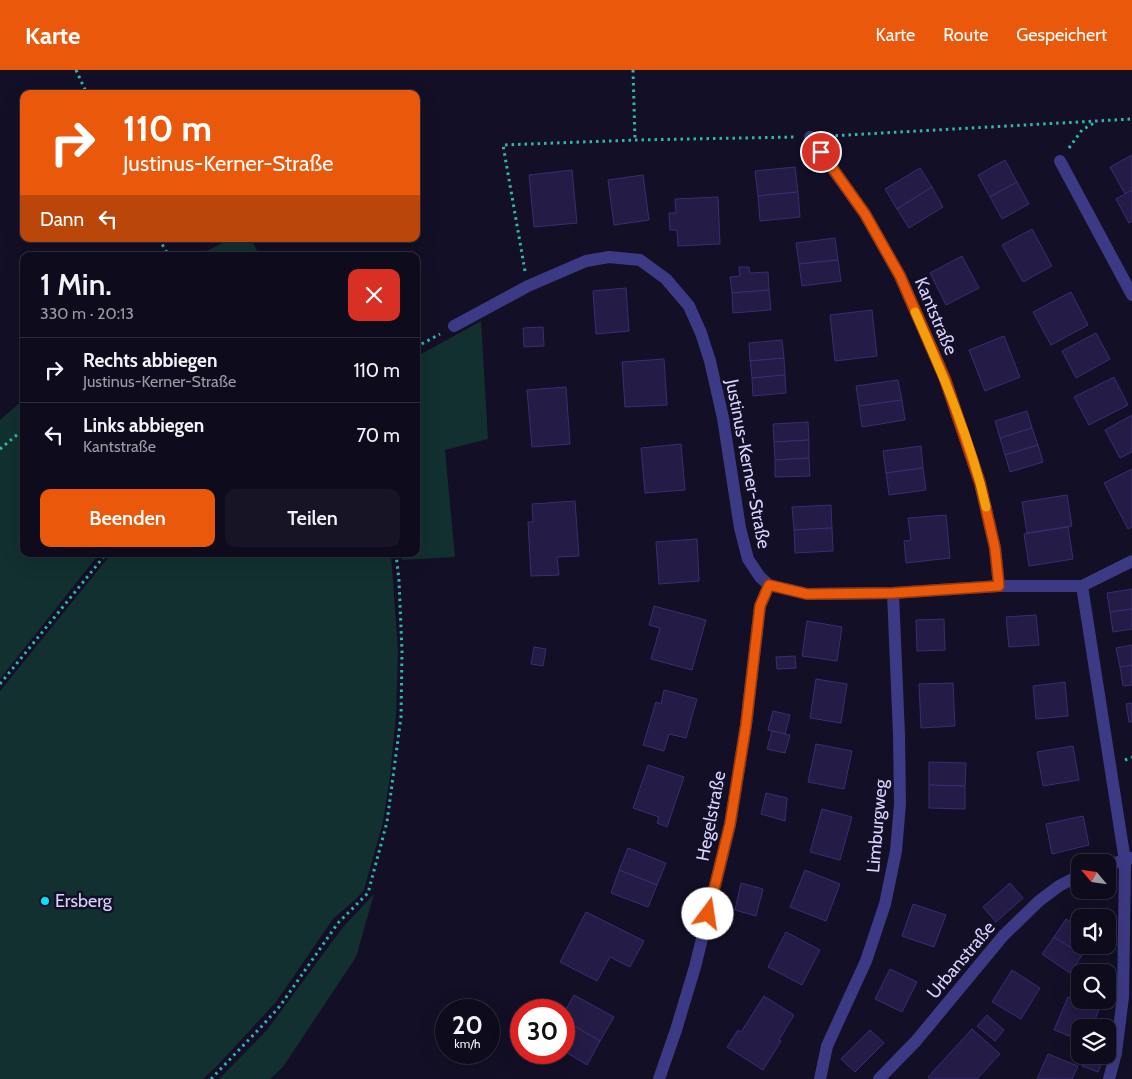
<!DOCTYPE html>
<html lang="de">
<head>
<meta charset="utf-8">
<style>
  body { margin:0; font-family:Cabin,sans-serif; background:#171425; color:#f1f3f6; height:100vh; display:flex; flex-direction:column; font-size:19px; white-space:nowrap }
  * { box-sizing:border-box; margin:0 }
  p { font-size:16px; color:#9b9ba3 }
  .icon { flex:none; width:28px; height:28px; fill:none; stroke:currentColor; stroke-width:2; stroke-linecap:round; stroke-linejoin:round }
  .map { position:relative; flex:1; overflow:hidden }
  .sheet { position:absolute; left:20px; top:182px; width:400px; height:305px; display:flex; flex-direction:column; background:#0e0b1c; border-radius:10px; box-shadow:0 5px 20px #0002,0 0 0 1px #2e2b3b }
  .sheet>* { flex:none }
  .top-card { position:absolute; left:20px; top:20px; width:400px; height:152px; border-radius:10px; box-shadow:0 5px 20px #0002,0 0 0 1px #2e2b3b; background:#ea580c; color:#fff; overflow:hidden }
  .needle { width:32px; rotate:299deg }
  .tools { position:absolute; left:1071px; top:784px; display:grid; gap:10px }
  .tools a { display:grid; place-items:center; width:45px; height:45px; border-radius:10px; background:#0e0b1c; box-shadow:0 5px 20px #0002,0 0 0 1px #2e2b3b; font-size:25px }
  .speed { position:absolute; left:435px; top:929px; display:flex; gap:10px; font-size:25px; font-weight:700; text-align:center }
  .speed>* { display:grid; place-content:center; width:65px; height:65px; border-radius:50%; background:#0e0b1c; box-shadow:0 5px 20px #0002,0 0 0 1px #2e2b3b; line-height:1 }
  .speed small { font-size:12px; font-weight:400 }
  .speed .limit { border:8px solid #d22; background:#fff; color:#111 }
  .pin { position:absolute; display:grid; place-items:center; width:42px; height:42px; color:#fff; margin:-21px; border:2px solid #fff; border-radius:50%; box-shadow:0 1px 5px #0007 }
  .me { position:absolute; width:55px; margin:-28px; rotate:14deg; stroke-linejoin:round; filter:drop-shadow(0 0 4px #0008) }
  .turn { display:flex; align-items:center; gap:18px; height:105px; padding:0 20px; font-size:22px }
  .turn .icon { width:65px; height:65px; stroke-width:2.5 }
  .turn b { display:block; font-size:35px; line-height:42px }
  .then { display:flex; align-items:center; height:48px; padding:0 20px; background:#0003; gap:10px; font-size:19px }
  .round { display:grid; place-items:center; flex:none; width:52px; height:52px; border-radius:10px; background:#171425 }
  .overview { display:flex; align-items:center; justify-content:space-between; height:85px; padding:0 20px }
  h1 { font-size:30px; font-weight:600; line-height:38px }
  .button { display:flex; gap:10px; margin-top:auto; padding:10px 20px }
  .button a { flex:1; height:58px; border-radius:10px; background:#ea580c; color:#fff; font-size:20px; font-weight:600; line-height:58px; text-align:center }
  .button a+a { background:#171425; color:#f1f3f6 }
  ul { padding:0; list-style:none }
  li { display:flex; align-items:center; gap:15px; height:65px; padding:0 20px; border-top:1px solid #2e2b3b }
  li div { flex:1 }
  li b { display:block; font-size:19px }
  li em { font-style:normal }
  header { display:flex; align-items:center; gap:30px; box-sizing:border-box; height:70px; padding:0 25px; background:#ea580c; color:#fff }
  header strong { font-size:24px }
  nav { display:flex; gap:28px; margin-inline-start:auto; font-size:18px }
  .map>svg:first-child { display:block }
  .green { fill:#12302f }
  .building { fill:#241b47; stroke:#3b2d73 }
  .lines { fill:none; stroke-linecap:round; stroke-linejoin:round }
  .path { stroke:#2fb8b0; stroke-width:3; stroke-dasharray:2.5 4; stroke-linecap:butt }
  .minor { stroke:#3d3a85; stroke-width:12 }
  .route-casing { stroke:#983908; stroke-width:12 }
  .route { stroke:#ea580c; stroke-width:9 }
  .slow { stroke:#f59e0b; stroke-width:9 }
  .poi-dot { fill:#00e5ff; stroke:#130f26; stroke-width:2 }
  .labels { text-anchor:middle; stroke-width:5; stroke-linejoin:round; paint-order:stroke }
  .street-label { font-size:18px; fill:#d9d4ff; stroke:#130f26 }
  .poi-label { font-size:18px; fill:#d9d4ff; stroke:#130f26; text-anchor:start }
</style>
</head>
<body>
<header>
<strong>Karte</strong>
<nav><a>Karte</a><a>Route</a><a>Gespeichert</a></nav>
</header>
<div class="map">
<svg width="1132" height="1009" viewBox="0 0 1132 1009">
  <rect width="100%" height="100%" fill="#130f26"/>
  <!-- green -->
  <g class="green">
    <polygon points="231,169 251,169 260,186 196,186"/>
    <polygon points="481,251 488,369 445,380 455,487 402,490 401,484 416,484 416,287"/>
    <polygon points="24,329 24,484 99,484 0,609 0,350"/>
    <polygon points="111,484 391,484 398,580 396,645 390,706 383,752 364,820 356,829 333,849 276,932 216,997 203,1009 0,1009 0,621"/>
    <polygon points="374,824 356,887 283,997 270,1009 219,1009 267,960 343,857"/>
  </g>
  <!-- building -->
  <g class="building">
    <polygon points="1132,85 1132,120 1125,124 1110,97"/>
    <polygon points="1005,90 1017,112 990,127 978,105"/>
    <polygon points="795,97 798,122 758,126 755,101"/>
    <polygon points="920,98 932,117 897,139 885,119"/>
    <polygon points="572,100 577,153 534,157 529,105"/>
    <polygon points="643,105 649,150 614,155 608,110"/>
    <polygon points="1017,112 1029,134 1002,149 990,127"/>
    <polygon points="932,117 943,137 909,158 897,139"/>
    <polygon points="1132,120 1132,151 1129,153 1116,129"/>
    <polygon points="798,122 800,147 760,151 758,126"/>
    <polygon points="718,127 720,174 678,176 677,160 670,160 669,143 676,143 675,129"/>
    <polygon points="1032,159 1052,196 1023,212 1002,175"/>
    <polygon points="835,168 838,190 799,194 796,173"/>
    <polygon points="962,186 979,218 946,235 930,203"/>
    <polygon points="838,190 841,211 802,216 799,194"/>
    <polygon points="739,197 749,197 750,203 768,202 769,220 732,223 730,207 740,206"/>
    <polygon points="626,218 629,261 596,264 593,221"/>
    <polygon points="769,220 771,240 733,243 732,223"/>
    <polygon points="1071,222 1088,255 1051,275 1033,242"/>
    <polygon points="872,240 877,286 835,291 830,245"/>
    <polygon points="543,257 544,276 524,277 523,258"/>
    <polygon points="1096,263 1110,289 1076,308 1062,281"/>
    <polygon points="1004,266 1020,307 985,321 969,280"/>
    <polygon points="782,270 784,288 750,291 749,273"/>
    <polygon points="784,288 785,305 752,308 750,291"/>
    <polygon points="664,289 667,335 625,337 622,292"/>
    <polygon points="785,305 786,323 753,326 752,308"/>
    <polygon points="1114,307 1128,335 1089,355 1074,327"/>
    <polygon points="898,310 902,330 859,336 856,316"/>
    <polygon points="566,317 570,374 532,377 527,320"/>
    <polygon points="902,330 905,350 862,357 859,336"/>
    <polygon points="1027,341 1032,358 1000,368 995,351"/>
    <polygon points="1132,345 1132,382 1120,388 1105,360"/>
    <polygon points="808,352 809,370 774,372 773,354"/>
    <polygon points="1032,358 1038,375 1005,385 1000,368"/>
    <polygon points="809,370 809,388 775,390 774,372"/>
    <polygon points="681,374 685,420 645,423 641,378"/>
    <polygon points="1038,375 1043,392 1010,402 1005,385"/>
    <polygon points="921,376 923,398 886,403 883,381"/>
    <polygon points="809,388 810,406 775,407 775,390"/>
    <polygon points="923,398 926,420 889,425 886,403"/>
    <polygon points="1132,399 1132,457 1128,459 1104,413"/>
    <polygon points="1067,425 1072,456 1027,463 1022,432"/>
    <polygon points="575,431 579,486 557,487 559,505 531,506 528,452 533,452 532,434"/>
    <polygon points="831,435 832,458 794,460 792,437"/>
    <polygon points="946,445 950,488 906,493 904,471 911,470 908,448"/>
    <polygon points="1068,457 1073,489 1029,496 1024,464"/>
    <polygon points="832,458 833,481 795,483 794,460"/>
    <polygon points="697,469 699,511 659,514 656,472"/>
    <polygon points="1132,519 1132,539 1110,542 1107,523"/>
    <polygon points="654,536 706,550 692,600 651,589 660,558 649,555"/>
    <polygon points="1132,539 1132,559 1113,562 1110,542"/>
    <polygon points="1036,545 1039,575 1009,577 1006,547"/>
    <polygon points="944,549 945,580 917,581 916,550"/>
    <polygon points="807,551 842,557 837,591 802,586"/>
    <polygon points="1132,575 1132,595 1120,597 1116,578"/>
    <polygon points="534,577 546,579 543,596 531,594"/>
    <polygon points="795,586 796,598 777,599 776,587"/>
    <polygon points="1132,595 1132,615 1123,616 1120,597"/>
    <polygon points="816,609 847,614 841,653 810,648"/>
    <polygon points="1065,612 1068,646 1036,649 1033,616"/>
    <polygon points="953,613 955,656 921,658 919,614"/>
    <polygon points="664,620 697,629 686,668 669,664 664,681 643,675 656,632 661,634"/>
    <polygon points="1132,633 1132,652 1129,652 1126,634"/>
    <polygon points="773,641 790,645 785,664 768,660"/>
    <polygon points="772,661 790,665 785,683 767,679"/>
    <polygon points="816,674 852,681 844,719 808,712"/>
    <polygon points="1073,676 1079,710 1043,716 1037,682"/>
    <polygon points="929,692 966,693 965,716 929,715"/>
    <polygon points="648,695 684,707 667,757 657,753 659,747 633,738"/>
    <polygon points="929,715 965,716 965,739 929,738"/>
    <polygon points="766,723 787,728 785,751 761,744"/>
    <polygon points="822,739 852,747 840,790 810,782"/>
    <polygon points="1083,746 1089,775 1052,784 1046,754"/>
    <polygon points="628,778 666,793 657,815 619,800"/>
    <polygon points="619,800 657,815 648,837 611,823"/>
    <polygon points="805,800 840,814 826,851 790,837"/>
    <polygon points="741,813 763,819 756,846 735,840"/>
    <polygon points="1010,813 1023,828 996,852 983,837"/>
    <polygon points="913,834 946,845 934,877 902,866"/>
    <polygon points="586,842 644,871 630,897 610,887 597,911 560,892"/>
    <polygon points="1066,849 1080,858 1080,875 1089,875 1082,885 1054,867"/>
    <polygon points="786,862 820,880 802,915 768,897"/>
    <polygon points="1054,867 1082,885 1070,903 1042,884"/>
    <polygon points="890,899 917,912 902,942 875,929"/>
    <polygon points="1012,900 1040,918 1021,949 992,932"/>
    <polygon points="574,925 614,947 600,971 564,950 564,943"/>
    <polygon points="764,926 794,945 779,970 781,971 763,1000 727,977 738,960 741,962"/>
    <polygon points="1068,927 1099,939 1092,958 1080,958 1080,970 1054,960"/>
    <polygon points="987,945 1004,960 995,971 977,956"/>
    <polygon points="564,950 600,971 587,995 564,981"/>
    <polygon points="972,959 1000,984 977,1009 931,1009 928,1007"/>
    <polygon points="870,960 884,973 855,1002 841,989"/>
    <polygon points="1048,984 1078,996 1072,1009 1037,1009"/>
    <polygon points="1086,985 1105,985 1098,1002 1082,996"/>
  </g>
  <g class="lines">
    <!-- path -->
    <g class="path">
      <polyline points="76,0 87,24"/>
      <polyline points="633,0 635,70"/>
      <polyline points="829,66 1132,49"/>
      <polyline points="1069,78 1082,60 1094,53"/>
      <polyline points="159,169 169,186"/>
      <polyline points="525,201 503,75 635,70 795,67"/>
      <polyline points="416,277 440,264"/>
      <polyline points="0,379 24,359"/>
      <polyline points="0,614 106,484"/>
      <polyline points="1125,690 1132,687"/>
      <polyline points="211,1009 262,956 280,936 338,853 368,823 387,752 401,647 402,581 399,510 396,484"/>
    </g>
    <!-- minor -->
    <g class="minor">
      <polyline points="810,67 865,144 900,206 945,309 980,413 995,478 999,516"/>
      <polyline points="1060,91 1132,225"/>
      <polyline points="454,256 528,216 586,191 609,187 640,190 666,209 689,236 701,263 710,291 723,348 740,458 748,489 760,507 769,515 807,524 893,523 999,516 1082,516 1132,491"/>
      <polyline points="1082,516 1125,791 1123,927 1116,983 1109,1009"/>
      <polyline points="1108,795 1132,788"/>
      <polyline points="659,1009 676,960 695,897 730,755 746,655 760,536 769,515"/>
      <polyline points="820,1009 827,976 866,891 885,834 896,781 900,734 899,665 893,523"/>
      <polyline points="879,1009 916,971 1003,866 1039,831 1059,816 1080,805"/>
    </g>
  </g>
  <g class="lines">
    <!-- route casing -->
    <g class="route-casing">
      <polyline id="route" points="708,844 730,754 746,655 760,536 769,515 807,524 893,523 999,516 995,478 980,413 945,309 900,206 865,144 821,82"/>
    </g>
    <!-- route -->
    <use href="#route" class="route"/>
    <!-- slow -->
    <path class="slow" d="M915,242C943,305 971,370 986,437"/>
  </g>
  <!-- markers -->
  <circle class="poi-dot" cx="45" cy="831" r="5"/>
  <g class="labels">
    <!-- street labels -->
    <g class="street-label">
      <text transform="translate(936 246) rotate(67)" y="6">Kantstraße</text>
      <text transform="translate(748 394) rotate(79)" y="6">Justinus-Kerner-Straße</text>
      <text transform="translate(711 746) rotate(-79)" y="6">Hegelstraße</text>
      <text transform="translate(877 756) rotate(-85)" y="6">Limburgweg</text>
      <text transform="translate(961 890) rotate(-50)" y="6">Urbanstraße</text>
    </g>
    <!-- poi labels -->
    <g class="poi-label">
      <text x="55" y="837">Ersberg</text>
    </g>
  </g>
</svg>
<div class="tools">
<a><svg class="needle" viewBox="-14 -14 28 28"><path d="M0-13l5 13h-10z" fill="#e53935"/><path d="M0 13l5-13h-10z" fill="#9b9ba3"/></svg></a>
<a><svg class="icon" aria-label="sound" viewBox="0 0 24 24"><path d="M4 9h4l5-4v14l-5-4H4zM17 9q2 3 0 6"/></svg></a>
<a><svg class="icon" aria-label="search" viewBox="0 0 24 24"><circle cx="10" cy="10" r="6"/><path d="M15 15l6 6"/></svg></a>
<a><svg class="icon" aria-label="layers" viewBox="0 0 24 24"><path d="M12 4l9 5-9 5-9-5zM3 14l9 5 9-5"/></svg></a>
</div>
<div class="speed"><div>20<small>km/h</small></div><div class="limit">30</div></div>
<div class="pin" style="left:821px;top:82px;background:#d93025"><svg class="icon" aria-label="arrive" viewBox="0 0 24 24"><path d="M6 21V4h12l-3 4 3 4H6"/></svg></div>
<svg class="me" style="left:708px;top:844px" viewBox="-20 -20 40 40"><circle r="19" fill="#fff"/><path d="M0-13L10 11 0 6-10 11z" fill="#ea580c"/></svg>
<div class="top-card">
<div class="turn"><svg class="icon" aria-label="right" viewBox="0 0 24 24"><path d="M7 20v-9h11M14 6l5 5-5 5"/></svg><div><b>110 m</b>Justinus-Kerner-Straße</div></div>
<div class="then">Dann<svg class="icon" aria-label="left" viewBox="0 0 24 24"><path d="M17 20v-9H6M10 6l-5 5 5 5"/></svg></div>
</div>
<section class="sheet">
<div class="overview"><div><h1>1 Min.</h1><p>330 m · 20:13</p></div><a class="round" style="background:#d93025;color:#fff"><svg class="icon" aria-label="close" viewBox="0 0 24 24"><path d="M6 6l12 12M18 6L6 18"/></svg></a></div>
<ul>
<li><svg class="icon" aria-label="right" viewBox="0 0 24 24"><path d="M7 20v-9h11M14 6l5 5-5 5"/></svg><div><b>Rechts abbiegen</b><p>Justinus-Kerner-Straße</p></div><em>110 m</em></li>
<li><svg class="icon" aria-label="left" viewBox="0 0 24 24"><path d="M17 20v-9H6M10 6l-5 5 5 5"/></svg><div><b>Links abbiegen</b><p>Kantstraße</p></div><em>70 m</em></li>
</ul>
<div class="button"><a>Beenden</a><a>Teilen</a></div>
</section>
</div>
</body>
</html>
